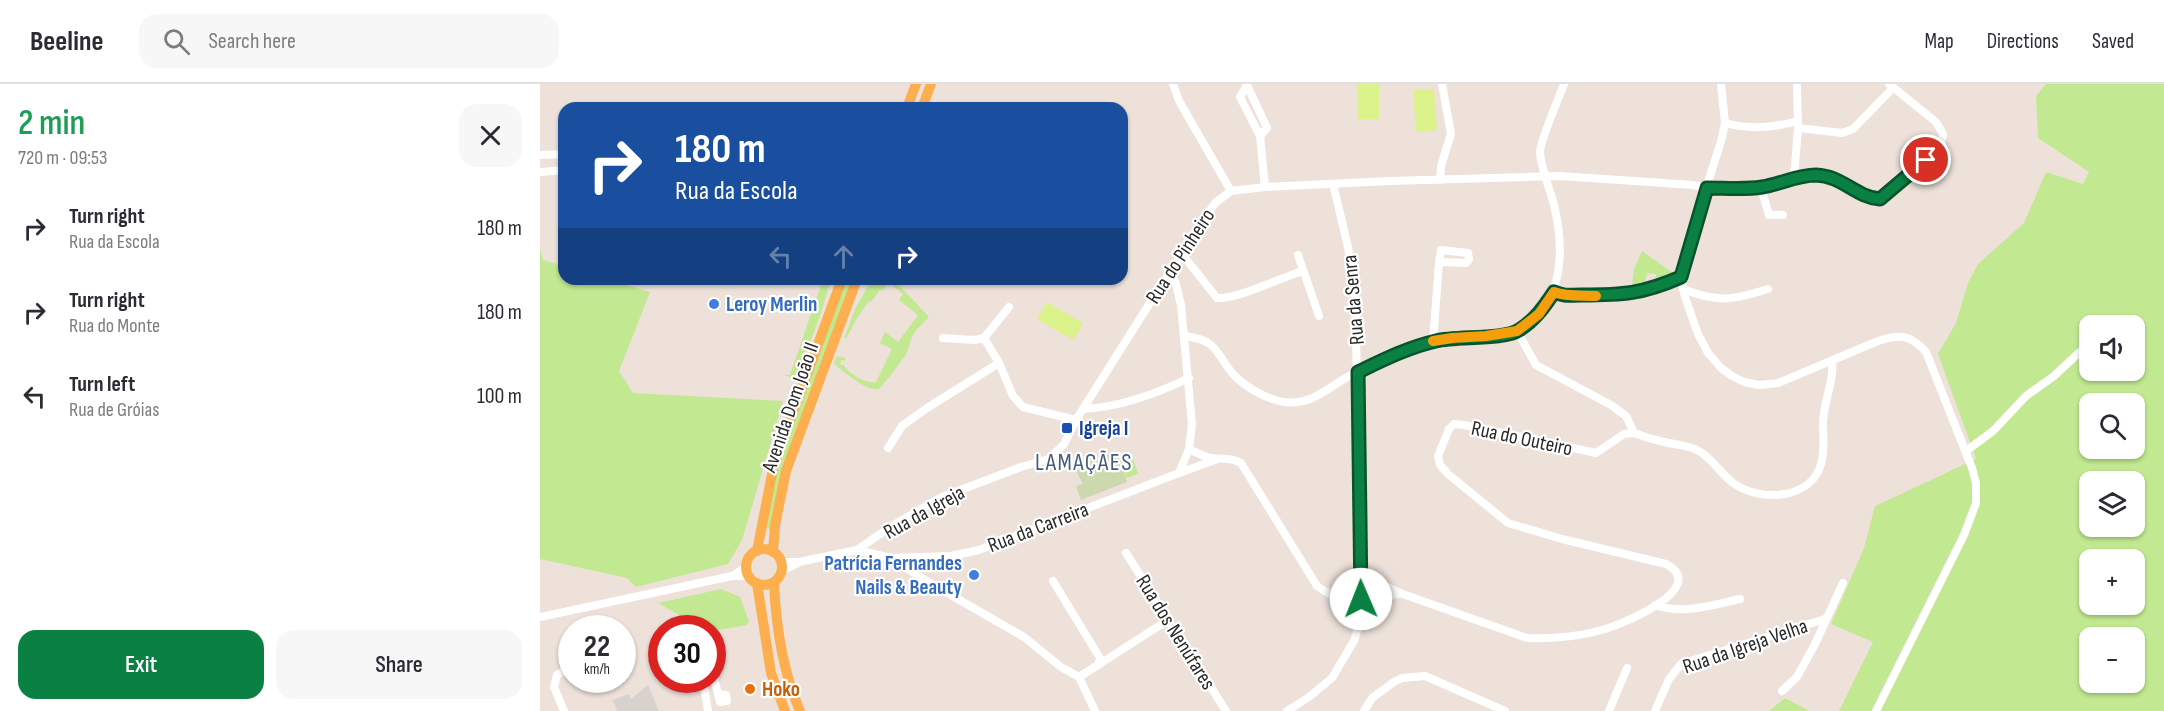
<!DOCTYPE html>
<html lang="en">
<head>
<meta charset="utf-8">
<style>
  body { margin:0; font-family:"Sofia Sans Condensed",sans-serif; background:#f7f7f7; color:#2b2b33; height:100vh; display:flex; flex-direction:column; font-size:22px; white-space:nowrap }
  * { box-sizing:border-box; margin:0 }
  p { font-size:20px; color:#7c7c81 }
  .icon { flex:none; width:33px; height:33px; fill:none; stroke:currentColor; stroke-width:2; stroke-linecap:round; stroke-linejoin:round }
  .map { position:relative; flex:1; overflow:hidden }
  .panel { display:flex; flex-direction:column; background:#fff; width:540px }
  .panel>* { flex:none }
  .hud { position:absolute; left:18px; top:18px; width:570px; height:183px; border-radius:18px; box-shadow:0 2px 4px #0004; background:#1a4fa0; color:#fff; overflow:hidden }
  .tools { position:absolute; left:1539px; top:231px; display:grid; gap:12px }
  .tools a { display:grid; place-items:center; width:66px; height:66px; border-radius:12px; background:#fff; box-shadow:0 2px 4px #0004; font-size:30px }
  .speed { position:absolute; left:18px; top:531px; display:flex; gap:12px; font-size:30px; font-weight:700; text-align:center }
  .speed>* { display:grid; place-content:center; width:78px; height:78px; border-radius:50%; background:#fff; box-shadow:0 2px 4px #0004; line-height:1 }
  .speed small { font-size:15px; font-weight:400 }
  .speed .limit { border:9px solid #d22; background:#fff; color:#111 }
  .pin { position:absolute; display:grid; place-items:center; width:51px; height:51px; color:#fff; margin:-26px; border:3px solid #fff; border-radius:50%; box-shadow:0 2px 6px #0007 }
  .me { position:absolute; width:66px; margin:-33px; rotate:359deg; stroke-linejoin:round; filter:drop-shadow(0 0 4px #0008) }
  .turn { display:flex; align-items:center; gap:21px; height:126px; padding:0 18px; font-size:27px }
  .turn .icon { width:78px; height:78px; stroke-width:2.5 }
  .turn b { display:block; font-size:42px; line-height:51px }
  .lanes { display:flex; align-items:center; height:57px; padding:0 18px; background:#0003; justify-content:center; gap:30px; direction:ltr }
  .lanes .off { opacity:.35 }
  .round { display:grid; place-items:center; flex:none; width:63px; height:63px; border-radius:18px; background:#f7f7f7 }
  .summary { display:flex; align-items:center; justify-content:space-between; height:102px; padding:0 18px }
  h1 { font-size:36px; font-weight:600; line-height:45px; color:#1e9e55 }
  .action { display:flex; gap:12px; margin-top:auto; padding:12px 18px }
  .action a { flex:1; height:69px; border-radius:18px; background:#0b8043; color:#fff; font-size:24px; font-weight:600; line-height:69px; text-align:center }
  .action a+a { background:#f7f7f7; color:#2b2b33 }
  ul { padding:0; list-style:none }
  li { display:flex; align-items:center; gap:18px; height:84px; padding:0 18px }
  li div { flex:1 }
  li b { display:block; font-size:22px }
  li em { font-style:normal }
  header { display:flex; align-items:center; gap:36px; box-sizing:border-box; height:84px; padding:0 30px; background:#fff; border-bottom:2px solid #e1e1e2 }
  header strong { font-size:28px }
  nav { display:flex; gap:33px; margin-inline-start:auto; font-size:21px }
  .search { width:420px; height:54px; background:#f7f7f7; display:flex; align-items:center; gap:15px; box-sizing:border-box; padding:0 21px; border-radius:18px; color:#7c7c81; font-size:22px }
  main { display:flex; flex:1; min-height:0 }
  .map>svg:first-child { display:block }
  .green { fill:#c2e991; fill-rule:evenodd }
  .cemetery { fill:#ccd9af }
  .pitch { fill:#dcf28b }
  .plaza { fill:#d8d2cd }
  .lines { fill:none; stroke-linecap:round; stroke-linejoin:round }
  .minor { stroke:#fff; stroke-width:8 }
  .major { stroke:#fdaf4f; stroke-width:10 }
  .route-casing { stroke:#07532c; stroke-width:15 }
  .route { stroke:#0b8043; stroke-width:10 }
  .slow { stroke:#f59e0b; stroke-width:10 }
  .shop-dot { fill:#3f7fe0; stroke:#fff; stroke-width:2 }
  .transit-dot { fill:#1a4fb4; stroke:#fff; stroke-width:2 }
  .food-dot { fill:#e8710a; stroke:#fff; stroke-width:2 }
  .labels { text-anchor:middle; stroke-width:4.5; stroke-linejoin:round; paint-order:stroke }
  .street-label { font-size:21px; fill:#292929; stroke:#fff }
  .shop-label { font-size:21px; font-weight:bold; fill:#366cbe; stroke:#fff; text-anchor:start }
  .transit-label { font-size:21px; font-weight:bold; fill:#164399; stroke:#fff; text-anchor:start }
  .food-label { font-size:21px; font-weight:bold; fill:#c56008; stroke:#fff; text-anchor:start }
  .quarter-label { font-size:24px; letter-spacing:1.5px; fill:#465c7e; stroke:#fff }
</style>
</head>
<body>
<header>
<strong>Beeline</strong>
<div class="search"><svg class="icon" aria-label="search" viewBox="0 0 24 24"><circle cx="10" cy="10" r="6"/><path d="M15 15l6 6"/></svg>Search here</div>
<nav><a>Map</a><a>Directions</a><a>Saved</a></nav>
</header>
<main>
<section class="panel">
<div class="summary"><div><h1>2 min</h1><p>720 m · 09:53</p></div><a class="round"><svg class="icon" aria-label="close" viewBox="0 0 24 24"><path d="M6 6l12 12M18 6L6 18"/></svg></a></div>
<ul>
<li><svg class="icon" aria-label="right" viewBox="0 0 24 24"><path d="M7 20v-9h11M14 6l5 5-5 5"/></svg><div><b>Turn right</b><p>Rua da Escola</p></div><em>180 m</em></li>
<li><svg class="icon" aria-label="right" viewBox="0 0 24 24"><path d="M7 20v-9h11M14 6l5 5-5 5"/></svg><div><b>Turn right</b><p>Rua do Monte</p></div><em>180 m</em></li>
<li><svg class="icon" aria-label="left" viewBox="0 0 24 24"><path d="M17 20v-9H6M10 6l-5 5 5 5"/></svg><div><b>Turn left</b><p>Rua de Gróias</p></div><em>100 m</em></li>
</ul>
<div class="action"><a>Exit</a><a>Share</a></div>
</section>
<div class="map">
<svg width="1624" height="627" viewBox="0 0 1624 627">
  <rect width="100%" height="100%" fill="#ede1da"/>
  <!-- green -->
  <g class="green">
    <path d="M1506,0H1624V627H1299L1333,558L1291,540L1324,464L1335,422L1436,375L1398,270L1416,239L1428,199L1438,180L1484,139L1506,88L1543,100L1549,88L1498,54L1496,12ZM1550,242H1594V286H1550ZM1550,320H1594V364H1550ZM1550,398H1594V442H1550ZM1550,476H1594V520H1550ZM1550,554H1594V598H1550Z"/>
    <polygon points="0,165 3,176 24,182 24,195 66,195 110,208 79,287 93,309 243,317 202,456 188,480 96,503 87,494 0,475"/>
    <polygon points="1102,167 1133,189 1115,199 1116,190 1107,189 1105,200 1092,202 1094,185"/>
    <polygon points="277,195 291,195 280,232 256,295 244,291 250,291 282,198"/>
    <polygon points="305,195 312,195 230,445 225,444 242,368"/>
    <path d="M332,195C336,197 340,199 344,199C350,200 353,197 359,201L389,233C384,239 377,244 373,251C370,257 369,266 365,272C361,277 342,304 338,305C327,308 303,287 294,280L297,272L305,274V277L301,276L300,281H303C310,290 325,300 336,298L352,265L340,259L345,248L358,258L378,231L359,216L363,210L349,199L342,207L340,206L331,218L329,217L317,234L306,255L304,254L316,223Z"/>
    <polygon points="591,369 598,390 586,394 579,373"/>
    <polygon points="181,505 200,513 209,537 207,541 173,547 172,544 162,544 118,519"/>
    <polygon points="1245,614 1269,627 1229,627"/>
  </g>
  <!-- cemetery -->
  <polygon class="cemetery" points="576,368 587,398 541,416 536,402 543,400 534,383"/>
  <!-- pitch -->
  <g class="pitch">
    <rect x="817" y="0" width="22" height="35"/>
    <polygon points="894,5 897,46 876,48 873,6"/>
    <polygon points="507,218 543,239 533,256 497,235"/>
  </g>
  <!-- plaza -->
  <polygon class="plaza" points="108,601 119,627 77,627 73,616 89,610 91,615"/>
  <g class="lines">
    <!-- minor -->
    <g class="minor">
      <polyline points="633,0 639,17 691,107"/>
      <path d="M1181,0L1185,39L1182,54L1147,165L1141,193L1145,213L1158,250L1168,269L1181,284L1192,292L1204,298L1219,301L1238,299L1338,257C1359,250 1370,250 1386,268L1432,384L1436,399V419L1424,451L1336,627"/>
      <path d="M1185,39C1210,46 1233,44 1258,37"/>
      <polyline points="1258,44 1302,49 1313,45 1353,4"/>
      <polyline points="720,52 727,44 707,1 700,13 720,52 725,103"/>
      <polyline points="0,71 24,70"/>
      <polyline points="0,88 24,86"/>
      <polyline points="1254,93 1258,44 1257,0"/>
      <polyline points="900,96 901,82 911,50 902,0"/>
      <polyline points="1221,104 1229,131 1243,131"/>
      <path d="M642,170L677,214C699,215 739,194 763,187"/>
      <polyline points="758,171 779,232"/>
      <path d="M1143,205C1178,219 1194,216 1228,205"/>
      <path d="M1014,208C1026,213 1029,211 1041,211C1083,211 1101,211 1141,193"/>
      <polyline points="469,223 444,254 459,279 473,312 483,323 536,336"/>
      <polyline points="977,247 996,281 1071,321 1086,332 1094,349"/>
      <path d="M646,252C655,254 664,255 671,261C680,269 685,281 693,290C705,303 726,315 744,318C771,322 787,304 809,292C825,284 842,275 859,269C876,263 893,257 911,254C930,251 962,256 978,247C1024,222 1025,166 1014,121C1010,104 1001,86 1000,68C1000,57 1019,14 1024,0"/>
      <polyline points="403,254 435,256 444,254"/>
      <polyline points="893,258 899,178 926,179 929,175 928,169 901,166 899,178"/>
      <path d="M544,325C580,323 616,310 649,294"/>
      <polyline points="348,364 362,342 387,324 459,279"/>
      <path d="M649,365C656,368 664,373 672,374C683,376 690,373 701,379L777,502C797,519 834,512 858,510"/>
      <polyline points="1426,367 1453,347 1486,312 1514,292 1543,265"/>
      <polyline points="639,389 675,376"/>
      <polyline points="317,466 351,474 385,496 484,553 521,583 539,593 555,627"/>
      <polyline points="586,469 686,627"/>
      <polyline points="351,474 411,472 439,466 639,389 649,365 652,340 641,221 636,200 630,189"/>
      <path d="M241,478H259L317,466L350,443L402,413L481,383L509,375L524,360L536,336L613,214L675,119L691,107L725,103L850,97L1020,92L1153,101C1174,106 1201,107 1222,103C1241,100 1257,91 1276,91C1304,92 1314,113 1340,115L1401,63L1403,50L1396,38L1349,0"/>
      <polyline points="242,487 258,479"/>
      <polyline points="192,492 206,483"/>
      <polyline points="513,497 560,574 558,581 539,593"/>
      <path d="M789,510L821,491L860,509L987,554C1012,555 1037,553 1062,546C1081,541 1171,504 1126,480L1022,455L968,439L908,390L900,381L898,372L909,345L914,340L924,341L1056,369L1084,350L1094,349C1104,353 1114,356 1124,358C1136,361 1148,361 1159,367C1174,376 1182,392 1196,401C1223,418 1271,415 1281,380C1285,368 1283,352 1283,339C1283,319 1295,295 1292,277"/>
      <path d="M1115,521C1143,531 1172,521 1200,515"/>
      <polyline points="0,533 192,492 208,492"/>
      <polyline points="172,564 177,563"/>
      <polyline points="172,572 172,580"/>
      <polyline points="558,581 628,536"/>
      <polyline points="172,586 180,618 187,617 186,611 178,610"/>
      <polyline points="163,596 168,627"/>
      <polyline points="1242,607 1257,593 1275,560 1303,499"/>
      <polyline points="24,627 14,603 17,591 32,582"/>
      <polyline points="747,627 769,613 792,594 814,557 821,534 821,455 815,213 808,163 793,100"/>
      <polyline points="824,627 832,614 854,598 862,594 885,592 965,627"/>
      <polyline points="1069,627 1087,584"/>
      <polyline points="1115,627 1129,595 1141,580 1285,535"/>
    </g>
    <!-- major -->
    <g class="major">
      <polyline points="367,24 376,0"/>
      <polyline points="382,24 391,0"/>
      <circle cx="224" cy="483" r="18"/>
      <polyline points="217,467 234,380 302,195"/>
      <polyline points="233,468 235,441 246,387 317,195"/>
      <polyline points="217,499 231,589 245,627"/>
      <path d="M234,499C236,543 242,586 260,627"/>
    </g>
  </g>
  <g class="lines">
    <!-- route casing -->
    <g class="route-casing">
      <path id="route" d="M821,515L818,288C843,276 869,263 896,257C917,252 964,256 979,246C995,236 1004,223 1014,208C1027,213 1028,211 1041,211C1083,211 1102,210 1141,193L1167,104C1185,104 1205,106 1222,103C1241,100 1257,91 1276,91C1303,92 1315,113 1340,115L1386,76"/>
    </g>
    <!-- route -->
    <use href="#route" class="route"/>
    <!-- slow -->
    <path class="slow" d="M893,257L912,254L946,252L977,247L999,230L1014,208C1028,213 1041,211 1056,212"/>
  </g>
  <!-- markers -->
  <g class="shop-dot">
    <circle cx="174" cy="220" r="6"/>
    <circle cx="434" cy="491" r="6"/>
  </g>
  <rect class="transit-dot" x="521" y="338" width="12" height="12" rx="3"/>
  <circle class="food-dot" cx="210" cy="605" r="6"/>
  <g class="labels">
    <!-- street labels -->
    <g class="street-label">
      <text transform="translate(640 172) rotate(-57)" y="7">Rua do Pinheiro</text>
      <text transform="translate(813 216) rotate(-95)" y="7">Rua da Senra</text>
      <text transform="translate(250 323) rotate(-71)" y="7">Avenida Dom João II</text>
      <text transform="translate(982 354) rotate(12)" y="7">Rua do Outeiro</text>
      <text transform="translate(384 428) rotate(-29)" y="7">Rua da Igreja</text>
      <text transform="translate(498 443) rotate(-21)" y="7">Rua da Carreira</text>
      <text transform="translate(636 548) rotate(58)" y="7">Rua dos Nenúfares</text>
      <text transform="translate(1205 562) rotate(-19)" y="7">Rua da Igreja Velha</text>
    </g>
    <!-- shop labels -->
    <g class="shop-label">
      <text x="186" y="227">Leroy Merlin</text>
      <text x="422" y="486" text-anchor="end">Patrícia Fernandes<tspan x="422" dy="24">Nails &amp; Beauty</tspan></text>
    </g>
    <!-- transit labels -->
    <g class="transit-label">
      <text x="539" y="351">Igreja I</text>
    </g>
    <!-- food labels -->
    <g class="food-label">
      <text x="222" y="612">Hoko</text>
    </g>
    <!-- quarter labels -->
    <g class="quarter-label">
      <text x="544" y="386">LAMAÇÃES</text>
    </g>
  </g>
</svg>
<div class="tools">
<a><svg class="icon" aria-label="sound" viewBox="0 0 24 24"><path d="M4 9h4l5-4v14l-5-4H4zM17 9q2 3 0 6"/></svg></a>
<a><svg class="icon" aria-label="search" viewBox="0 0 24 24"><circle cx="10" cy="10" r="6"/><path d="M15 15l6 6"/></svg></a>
<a><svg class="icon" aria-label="layers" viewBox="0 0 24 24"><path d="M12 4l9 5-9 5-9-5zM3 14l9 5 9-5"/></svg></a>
<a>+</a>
<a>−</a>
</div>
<div class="speed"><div>22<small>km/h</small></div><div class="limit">30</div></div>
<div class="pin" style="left:1386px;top:76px;background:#d93025"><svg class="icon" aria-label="arrive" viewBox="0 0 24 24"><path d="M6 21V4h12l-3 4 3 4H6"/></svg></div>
<svg class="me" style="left:821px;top:515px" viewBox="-20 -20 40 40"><circle r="19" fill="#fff"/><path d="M0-13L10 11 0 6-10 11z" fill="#0b8043"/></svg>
<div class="hud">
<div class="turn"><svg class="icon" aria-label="right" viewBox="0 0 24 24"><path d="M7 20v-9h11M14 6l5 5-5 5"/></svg><div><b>180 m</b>Rua da Escola</div></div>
<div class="lanes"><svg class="icon off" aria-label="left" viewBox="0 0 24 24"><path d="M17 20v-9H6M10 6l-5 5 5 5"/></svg><svg class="icon off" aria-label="ahead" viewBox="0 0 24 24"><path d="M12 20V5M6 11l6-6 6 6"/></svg><svg class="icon" aria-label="right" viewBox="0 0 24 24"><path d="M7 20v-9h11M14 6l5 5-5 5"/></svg></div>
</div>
</div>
</main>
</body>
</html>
